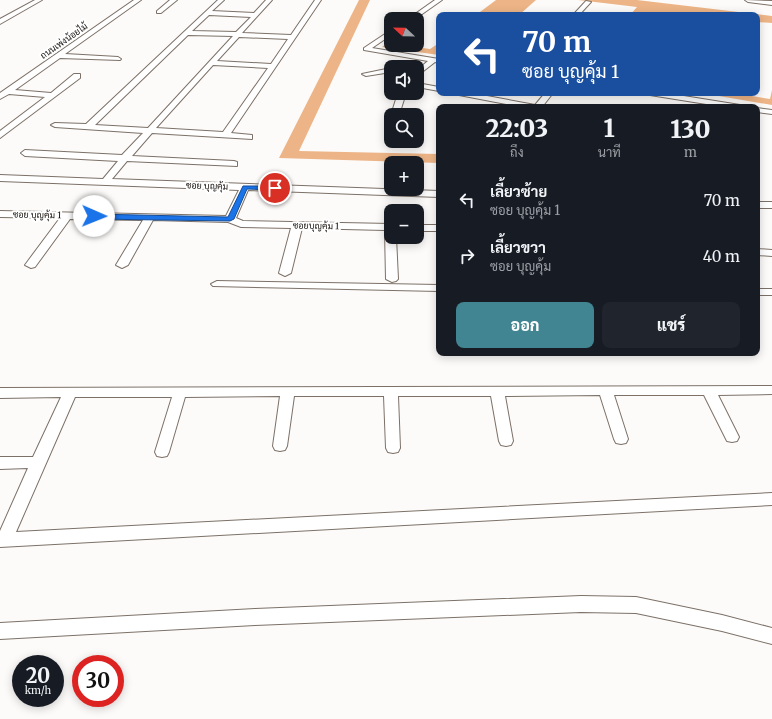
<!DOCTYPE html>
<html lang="th">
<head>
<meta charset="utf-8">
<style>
  body { margin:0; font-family:Merriweather,Sarabun,serif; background:#20242c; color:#f1f3f6; height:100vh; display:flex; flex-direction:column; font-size:15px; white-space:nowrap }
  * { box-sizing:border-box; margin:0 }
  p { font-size:13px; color:#9ea1a6 }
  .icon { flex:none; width:22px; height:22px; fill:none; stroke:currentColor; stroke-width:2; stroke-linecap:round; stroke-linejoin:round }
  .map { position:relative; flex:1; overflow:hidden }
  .sheet { position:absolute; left:436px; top:104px; width:324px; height:252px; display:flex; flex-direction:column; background:#171b24; border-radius:8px; box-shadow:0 2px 10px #0003 }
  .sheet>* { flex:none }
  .guide { position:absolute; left:436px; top:12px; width:324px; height:84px; border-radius:8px; box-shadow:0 2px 10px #0003; background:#1a4fa0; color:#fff; overflow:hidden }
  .needle { width:26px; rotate:292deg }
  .tools { position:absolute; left:384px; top:12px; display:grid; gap:8px }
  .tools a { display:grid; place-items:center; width:40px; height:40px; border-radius:8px; background:#171b24; box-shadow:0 2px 10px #0003; font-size:20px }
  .speed { position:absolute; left:12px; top:655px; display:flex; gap:8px; font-size:20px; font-weight:700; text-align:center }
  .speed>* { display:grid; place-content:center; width:52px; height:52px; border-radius:50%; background:#171b24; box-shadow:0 2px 10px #0003; line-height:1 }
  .speed small { font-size:10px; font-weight:400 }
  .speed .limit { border:6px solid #d22; background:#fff; color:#111 }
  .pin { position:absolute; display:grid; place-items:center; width:34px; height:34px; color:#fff; margin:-17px; border:2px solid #fff; border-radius:50%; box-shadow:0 1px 4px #0007 }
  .me { position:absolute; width:44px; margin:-22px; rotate:91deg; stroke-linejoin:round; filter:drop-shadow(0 0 3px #0008) }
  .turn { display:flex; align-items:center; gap:14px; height:84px; padding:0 20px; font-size:18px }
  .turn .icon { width:52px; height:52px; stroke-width:2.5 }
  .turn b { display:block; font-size:28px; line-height:34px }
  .eta { display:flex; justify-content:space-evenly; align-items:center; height:68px; text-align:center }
  .eta b { font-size:24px; font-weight:800; line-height:28px }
  .primary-button { display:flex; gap:8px; margin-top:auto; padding:8px 20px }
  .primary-button a { flex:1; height:46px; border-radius:8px; background:#408591; color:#fff; font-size:16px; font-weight:800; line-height:46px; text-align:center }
  .primary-button a+a { background:#20242c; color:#f1f3f6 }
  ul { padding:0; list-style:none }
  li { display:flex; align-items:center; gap:12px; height:56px; padding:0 20px }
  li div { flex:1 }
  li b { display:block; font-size:15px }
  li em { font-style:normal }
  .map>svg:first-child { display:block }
  .water { fill:#edb587 }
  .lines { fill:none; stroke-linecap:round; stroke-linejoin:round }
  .street-casing { stroke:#7c7168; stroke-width:2 }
  .street { fill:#fff; fill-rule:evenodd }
  .route { fill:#1a73e8; stroke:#114b97 }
  .labels { text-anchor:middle; stroke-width:4; stroke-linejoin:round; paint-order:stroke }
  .far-street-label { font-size:9px; fill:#181310; stroke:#fff }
</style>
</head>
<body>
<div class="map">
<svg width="772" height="719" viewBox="0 0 772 719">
  <rect width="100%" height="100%" fill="#fdfbf9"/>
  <!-- water -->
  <g class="water">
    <polygon points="359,0 370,0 299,151 439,154 439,163 279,158"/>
    <polygon points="496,0 536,0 519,15 476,15"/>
    <polygon points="578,0 637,0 772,16 772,23 757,22 757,15 703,15 677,12 675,15 630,15 637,7"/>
    <polygon points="387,43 430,49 439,43 439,55 382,47"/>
    <polygon points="772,90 772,105 713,95 713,93 733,93 770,99"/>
  </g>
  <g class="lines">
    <!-- street casing -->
    <g class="street-casing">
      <g id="street">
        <polygon points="35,0 42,0 0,24 0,19"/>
        <polygon points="134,0 141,0 65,54 118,57 121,59 120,60 60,58 15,90 51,93 74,74 80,74 80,78 0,138 0,131 45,97 9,94 0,99 0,93"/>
        <polygon points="170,0 177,0 161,13 157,13 157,11"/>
        <path d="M218,0H224L212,11L254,13L266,0H272L242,33L291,35L315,0H321L231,133L252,135V139L152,133L132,156L234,161L237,162V166L127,161L112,179L439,191V197L248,190L236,218L243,221L391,224V237H396L398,279L396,281L392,282L386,279L385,230L302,228L291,273L285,276L279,273L291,228L241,227L228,222L153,220L128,265L122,268L116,265L143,220L70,219L35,267L31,268L25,265L60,218L0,217V211L226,216L239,190L0,181V175L103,179L118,161L25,156L21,153L25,150L122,155L143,133L55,127L51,125L55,123L86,124ZM209,15L251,17L236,32L192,31ZM188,35L233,36L148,128L95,125ZM239,37L288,39L271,64L217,61ZM213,65L268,68L223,132L156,128Z"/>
        <polygon points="435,0 442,0 415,19 408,19"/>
        <polygon points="745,0 772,1 772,5 748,2"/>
        <polygon points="586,1 591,2 579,15 573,15"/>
        <polygon points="391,30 391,35 372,48 439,59 439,63 435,62 417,76 417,70 428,61 364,50 364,48"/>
        <polygon points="391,68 391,72 366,76 362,74"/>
        <polygon points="417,83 439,87 439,91 417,87"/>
        <polygon points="398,93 406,93 399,115 391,115"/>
        <polygon points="455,93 471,93 535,105 545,93 553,93 542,107 522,107 459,95"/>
        <polygon points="646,93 665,93 740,105 744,107 725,107 650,95"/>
        <polygon points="757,108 772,110 772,114 757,112"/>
        <polygon points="388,127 391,127 391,136 386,134"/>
        <rect x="757" y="202" width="15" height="6"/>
        <rect x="417" y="225" width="22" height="6"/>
        <polygon points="757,249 772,250 772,256 757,255"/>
        <polygon points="217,281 439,285 439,291 213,286 211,284"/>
        <rect x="757" y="289" width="15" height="6"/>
        <polygon points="772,386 772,394 718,395 739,437 737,441 732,442 727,441 704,395 614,395 628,439 626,443 621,444 616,443 614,439 600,395 505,396 513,441 511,445 506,446 501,445 499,441 491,396 398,396 400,448 398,452 393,453 388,452 386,448 384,396 294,396 287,446 285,450 280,451 275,450 273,446 280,396 185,397 169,452 167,456 162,457 157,456 155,452 172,397 75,397 16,532 772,493 772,505 0,547 0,531 28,468 0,469 0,457 33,457 61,397 0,398 0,388"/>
        <polygon points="581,596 636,597 722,615 772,628 772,644 722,631 636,613 581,612 255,625 0,639 0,623 255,609"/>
      </g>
    </g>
    <!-- street -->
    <use href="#street" class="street"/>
  </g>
  <!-- route -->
  <polygon class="route" points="243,186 275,186 278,188 275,190 247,189 234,219 230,221 94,219 91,216 94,214 228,217"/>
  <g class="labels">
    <!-- far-street labels -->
    <g class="far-street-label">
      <text transform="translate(64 41) rotate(-35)" y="3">ถนนเพ่งน้อยไม้</text>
      <text transform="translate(207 186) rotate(2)" y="3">ซอย บุญคุ้ม</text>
      <text transform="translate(37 215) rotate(1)" y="3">ซอย บุญคุ้ม 1</text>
      <text transform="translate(316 226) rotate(1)" y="3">ซอยบุญคุ้ม 1</text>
    </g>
  </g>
</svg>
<div class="tools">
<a><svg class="needle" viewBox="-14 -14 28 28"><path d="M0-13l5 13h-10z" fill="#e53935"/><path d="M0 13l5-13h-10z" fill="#9ea1a6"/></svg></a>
<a><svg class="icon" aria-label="sound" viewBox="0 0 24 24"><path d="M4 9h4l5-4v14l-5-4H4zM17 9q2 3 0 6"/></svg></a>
<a><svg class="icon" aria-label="search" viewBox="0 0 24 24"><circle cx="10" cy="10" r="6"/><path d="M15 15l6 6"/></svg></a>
<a>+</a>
<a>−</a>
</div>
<div class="speed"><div>20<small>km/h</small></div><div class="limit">30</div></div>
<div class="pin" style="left:275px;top:188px;background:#d93025"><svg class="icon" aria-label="arrive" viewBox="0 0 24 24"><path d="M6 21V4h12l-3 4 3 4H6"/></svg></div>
<svg class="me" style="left:94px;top:216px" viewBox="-20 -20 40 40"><circle r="19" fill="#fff"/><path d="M0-13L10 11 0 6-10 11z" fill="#1a73e8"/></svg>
<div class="guide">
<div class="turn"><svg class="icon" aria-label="left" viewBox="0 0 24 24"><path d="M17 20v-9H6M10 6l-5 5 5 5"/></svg><div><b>70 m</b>ซอย บุญคุ้ม 1</div></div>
</div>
<section class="sheet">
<div class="eta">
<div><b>22:03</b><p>ถึง</p></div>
<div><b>1</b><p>นาที</p></div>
<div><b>130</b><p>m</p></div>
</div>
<ul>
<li><svg class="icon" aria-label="left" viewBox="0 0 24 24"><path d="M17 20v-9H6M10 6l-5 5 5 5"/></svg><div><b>เลี้ยวซ้าย</b><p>ซอย บุญคุ้ม 1</p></div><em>70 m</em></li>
<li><svg class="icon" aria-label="right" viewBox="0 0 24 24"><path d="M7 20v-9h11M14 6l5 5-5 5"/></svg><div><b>เลี้ยวขวา</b><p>ซอย บุญคุ้ม</p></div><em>40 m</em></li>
</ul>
<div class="primary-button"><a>ออก</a><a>แชร์</a></div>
</section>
</div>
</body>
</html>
